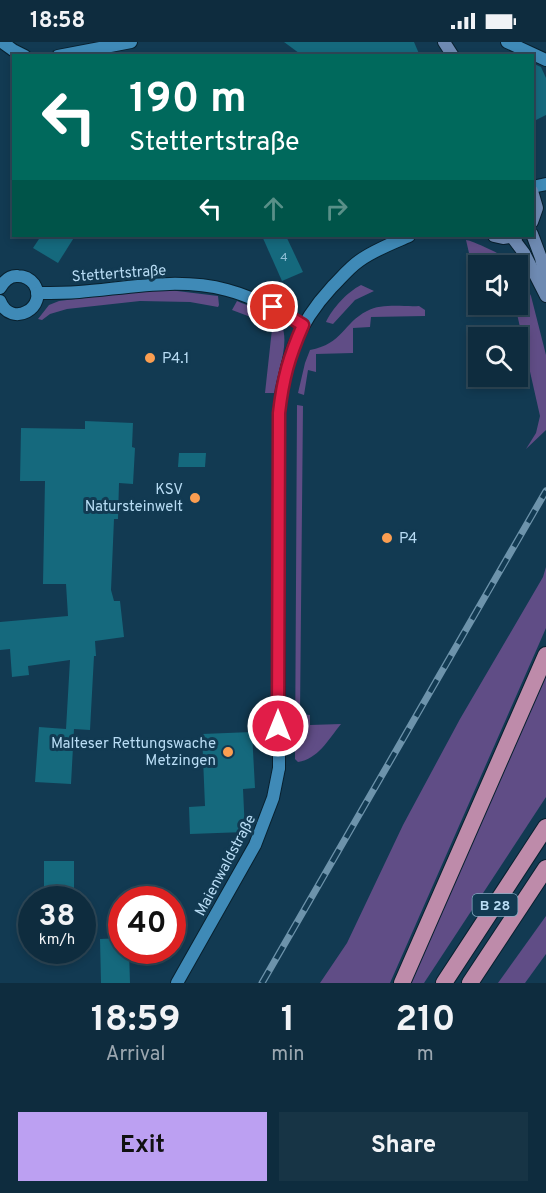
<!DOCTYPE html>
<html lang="en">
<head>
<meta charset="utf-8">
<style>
  body { margin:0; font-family:Overpass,sans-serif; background:#173445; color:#f1f3f6; height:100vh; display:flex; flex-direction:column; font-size:22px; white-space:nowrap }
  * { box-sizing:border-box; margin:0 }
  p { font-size:20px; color:#9ba7b0 }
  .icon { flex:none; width:33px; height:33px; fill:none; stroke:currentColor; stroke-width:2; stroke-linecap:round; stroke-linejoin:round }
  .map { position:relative; height:941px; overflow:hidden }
  .details { display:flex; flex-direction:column; background:#0e2c3e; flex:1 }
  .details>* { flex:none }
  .hud { position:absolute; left:12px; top:12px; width:522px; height:183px; border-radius:0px; box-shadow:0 3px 9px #0003,0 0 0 2px #2e4858; background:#00695c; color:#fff; overflow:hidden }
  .fabs { position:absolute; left:468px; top:213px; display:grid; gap:12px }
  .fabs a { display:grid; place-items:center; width:60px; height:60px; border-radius:0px; background:#0e2c3e; box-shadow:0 3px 9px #0003,0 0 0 2px #2e4858; font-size:30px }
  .speed { position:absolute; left:18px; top:844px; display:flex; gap:12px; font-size:30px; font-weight:700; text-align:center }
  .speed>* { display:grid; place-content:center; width:78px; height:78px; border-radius:50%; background:#0e2c3e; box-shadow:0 3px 9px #0003,0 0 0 2px #2e4858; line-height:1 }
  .speed small { font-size:15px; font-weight:400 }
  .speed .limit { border:9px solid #d22; background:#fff; color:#111 }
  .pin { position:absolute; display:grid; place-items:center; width:51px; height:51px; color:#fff; margin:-26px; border:3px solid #fff; border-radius:50%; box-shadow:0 2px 6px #0007 }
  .me { position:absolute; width:66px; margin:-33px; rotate:0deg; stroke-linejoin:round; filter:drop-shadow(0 0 4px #0008) }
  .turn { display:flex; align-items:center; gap:21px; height:126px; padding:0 18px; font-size:27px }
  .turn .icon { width:78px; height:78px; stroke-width:2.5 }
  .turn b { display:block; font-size:42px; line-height:51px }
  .lanes { display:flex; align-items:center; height:57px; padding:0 18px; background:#0003; justify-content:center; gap:30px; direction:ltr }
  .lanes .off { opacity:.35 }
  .eta { display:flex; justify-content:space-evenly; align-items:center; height:102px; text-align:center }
  .eta b { font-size:36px; font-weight:700; line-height:42px }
  .action { display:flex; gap:12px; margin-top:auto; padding:12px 18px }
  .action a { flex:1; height:69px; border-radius:0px; background:#bca0f2; color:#111; font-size:24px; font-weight:700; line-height:69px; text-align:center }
  .action a+a { background:#173445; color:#f1f3f6 }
  .status { display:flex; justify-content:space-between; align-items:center; height:42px; padding:0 30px; background:#0e2c3e; direction:ltr }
  .status svg { height:16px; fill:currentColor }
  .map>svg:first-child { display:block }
  .green { fill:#604d86 }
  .building { fill:#15697d }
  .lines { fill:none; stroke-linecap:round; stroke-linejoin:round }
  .minor-casing { stroke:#08202e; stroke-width:14 }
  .tertiary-casing { stroke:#08202e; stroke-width:14 }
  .secondary-casing { stroke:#08202e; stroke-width:14 }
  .trunk-casing { stroke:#08202e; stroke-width:18 }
  .minor { stroke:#3f8ab7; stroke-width:12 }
  .tertiary { stroke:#3f8ab7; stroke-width:12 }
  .secondary { stroke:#6e8ab2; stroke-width:12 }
  .trunk { stroke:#be8baa; stroke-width:16 }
  .rail-casing { stroke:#6d93ab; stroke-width:7 }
  .rail { stroke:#123a52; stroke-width:4.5; stroke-dasharray:14; stroke-linecap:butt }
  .route-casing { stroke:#92132f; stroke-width:15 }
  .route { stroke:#e11d48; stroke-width:10 }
  .poi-dot { fill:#fb9e51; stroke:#123a52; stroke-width:2 }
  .labels { text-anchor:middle; stroke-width:6; stroke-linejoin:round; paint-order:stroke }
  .number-label { font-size:12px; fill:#8fbfd6 }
  .shield { fill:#123a52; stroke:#86abc3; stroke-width:1.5 }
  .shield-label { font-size:14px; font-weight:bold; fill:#b8dcf4 }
  .street-label { font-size:15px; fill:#b8dcf4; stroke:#123a52 }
  .poi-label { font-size:15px; fill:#b8dcf4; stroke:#123a52; text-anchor:start }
</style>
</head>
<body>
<div class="status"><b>18:58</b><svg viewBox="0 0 49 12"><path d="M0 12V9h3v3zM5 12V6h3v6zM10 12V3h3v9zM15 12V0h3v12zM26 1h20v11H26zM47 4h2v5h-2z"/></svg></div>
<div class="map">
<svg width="546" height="941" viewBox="0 0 546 941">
  <rect width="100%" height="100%" fill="#123a52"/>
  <!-- green -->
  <g class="green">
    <path d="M466,198C474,199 510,216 515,223H503L491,215L469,211Z"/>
    <polygon points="518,228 531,254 546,313 546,388 526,407 536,391 540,374 515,263 518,262"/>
    <path d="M361,243L374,249L355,258L333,282L326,280C332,267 347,250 361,243Z"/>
    <polygon points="169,248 218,254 219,263 218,265 190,260 140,259 67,267 50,272 42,278 38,277 49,263 59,259 140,249"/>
    <path d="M237,259C248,264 261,267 272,273C297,287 277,329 274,351H265L272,287L261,279L232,268Z"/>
    <path d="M419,264L425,268V274L371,275L370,285L353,286V311L316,312V330L308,328L304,353L298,351L305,321L310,308C343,302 343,281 367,269C382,261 404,265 419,264Z"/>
    <path d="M297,363L303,364L300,672L310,673V683L341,682C328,698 318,717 298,720L295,717Z"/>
    <polygon points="546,525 546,586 390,941 320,941 347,901 403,783 460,677 543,535"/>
    <polygon points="546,621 546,755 424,941 406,941"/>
    <polygon points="546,874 546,912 525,941 498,941"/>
  </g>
  <!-- building -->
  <g class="building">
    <polygon points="284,0 414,0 420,14 303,14"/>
    <polygon points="532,21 541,25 546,36 546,73 532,80"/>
    <polygon points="41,194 75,194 58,221 33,206"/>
    <polygon points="262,194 286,194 303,230 282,239"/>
    <polygon points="85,379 133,381 132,405 135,406 133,442 119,441 118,477 114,477 111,548 114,559 120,559 124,595 95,599 96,614 94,614 90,688 74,687 71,742 35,740 39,685 66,687 70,618 28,624 29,633 12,635 10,607 0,608 0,580 68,574 66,542 43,542 45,439 20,439 21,386 85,387"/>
    <polygon points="179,411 206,411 205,425 178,425"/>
    <polygon points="252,690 255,746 243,747 245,790 190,792 189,765 205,764 202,692"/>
    <rect x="44" y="819" width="30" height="39"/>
    <polygon points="122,896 122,909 129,909 130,941 101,941 100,897"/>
  </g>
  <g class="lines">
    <!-- minor casing -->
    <g class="minor-casing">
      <g id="minor">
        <polyline points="2,0 13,8 25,14"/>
        <polyline points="507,0 546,18"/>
        <polyline points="58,14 131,0"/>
        <polyline points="532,145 546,142"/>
        <path d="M0,246C4,239 9,233 18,234C24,234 30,237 34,242C49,265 11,287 0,259"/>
        <path d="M37,251C51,251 65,251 79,250C128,246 178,235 227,248C254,255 279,269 303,283"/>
        <polyline points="177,941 255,803 273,756 279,726"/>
      </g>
    </g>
    <!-- tertiary casing -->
    <g class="tertiary-casing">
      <path id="tertiary" d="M279,726V371C285,318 296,284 332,245C341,236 349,226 359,219C374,208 393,201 409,194"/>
    </g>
    <!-- secondary casing -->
    <g class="secondary-casing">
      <g id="secondary">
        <polyline points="444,0 453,14"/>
        <polyline points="532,149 537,166 532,180"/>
        <polyline points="532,192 541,216 546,240"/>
        <polyline points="494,194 503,196 517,194"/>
        <polyline points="512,195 524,211 546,254"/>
      </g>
    </g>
    <!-- trunk casing -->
    <g class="trunk-casing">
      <g id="trunk">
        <polyline points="402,941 546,613"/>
        <polyline points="444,941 546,785"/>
        <polyline points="470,941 546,826"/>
      </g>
    </g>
    <!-- minor -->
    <use href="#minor" class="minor"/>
    <!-- tertiary -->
    <use href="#tertiary" class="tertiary"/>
    <!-- secondary -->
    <use href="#secondary" class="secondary"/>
    <!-- trunk -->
    <use href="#trunk" class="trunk"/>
    <!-- rail casing -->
    <g class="rail-casing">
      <polyline id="rail" points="262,941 546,449"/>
    </g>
    <!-- rail -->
    <use href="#rail" class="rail"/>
  </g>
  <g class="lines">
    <!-- route casing -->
    <g class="route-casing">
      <path id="route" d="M273,265L303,283C289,315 283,336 279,371L278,684"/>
    </g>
    <!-- route -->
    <use href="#route" class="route"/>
  </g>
  <!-- markers -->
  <g class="poi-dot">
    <circle cx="150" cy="316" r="6"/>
    <circle cx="195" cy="456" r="6"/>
    <circle cx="387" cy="496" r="6"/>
    <circle cx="228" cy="710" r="6"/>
  </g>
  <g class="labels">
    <!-- number labels -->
    <g class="number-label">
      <text x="284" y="219">4</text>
    </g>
    <!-- shield labels -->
    <rect class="shield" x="472.5" y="852" width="45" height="22" rx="4.5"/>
    <g class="shield-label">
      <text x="495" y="868">B 28</text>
    </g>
    <!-- street labels -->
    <g class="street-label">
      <text transform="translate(119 231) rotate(-4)" y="5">Stettertstraße</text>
      <text transform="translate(225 823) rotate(-62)" y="5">Maienwaldstraße</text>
    </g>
    <!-- poi labels -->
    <g class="poi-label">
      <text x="162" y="321">P4.1</text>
      <text x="183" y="452" text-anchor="end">KSV<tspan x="183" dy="17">Natursteinwelt</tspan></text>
      <text x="399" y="501">P4</text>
      <text x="216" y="706" text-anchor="end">Malteser Rettungswache<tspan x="216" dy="17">Metzingen</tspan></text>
    </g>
  </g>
</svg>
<div class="fabs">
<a><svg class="icon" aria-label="sound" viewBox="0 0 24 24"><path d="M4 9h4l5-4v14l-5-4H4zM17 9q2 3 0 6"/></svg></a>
<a><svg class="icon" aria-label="search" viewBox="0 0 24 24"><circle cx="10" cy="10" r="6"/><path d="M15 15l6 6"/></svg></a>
</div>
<div class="speed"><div>38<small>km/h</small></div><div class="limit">40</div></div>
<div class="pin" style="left:273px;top:265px;background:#d93025"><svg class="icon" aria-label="arrive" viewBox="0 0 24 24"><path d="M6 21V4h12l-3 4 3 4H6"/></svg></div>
<svg class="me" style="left:278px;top:684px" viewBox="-20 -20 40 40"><circle r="17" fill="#e11d48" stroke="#fff" stroke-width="3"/><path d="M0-11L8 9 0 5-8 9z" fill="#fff"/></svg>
<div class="hud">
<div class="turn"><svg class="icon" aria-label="left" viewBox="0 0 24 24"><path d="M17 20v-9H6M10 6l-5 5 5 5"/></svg><div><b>190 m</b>Stettertstraße</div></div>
<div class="lanes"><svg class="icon" aria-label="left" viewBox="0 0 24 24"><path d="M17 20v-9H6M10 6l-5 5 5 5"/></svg><svg class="icon off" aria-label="ahead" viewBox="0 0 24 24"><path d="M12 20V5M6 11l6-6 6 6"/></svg><svg class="icon off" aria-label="right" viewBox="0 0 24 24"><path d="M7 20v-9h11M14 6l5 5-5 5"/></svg></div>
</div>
</div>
<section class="details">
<div class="eta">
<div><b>18:59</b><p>Arrival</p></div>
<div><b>1</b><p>min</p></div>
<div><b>210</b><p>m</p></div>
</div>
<div class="action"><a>Exit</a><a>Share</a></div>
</section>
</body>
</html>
